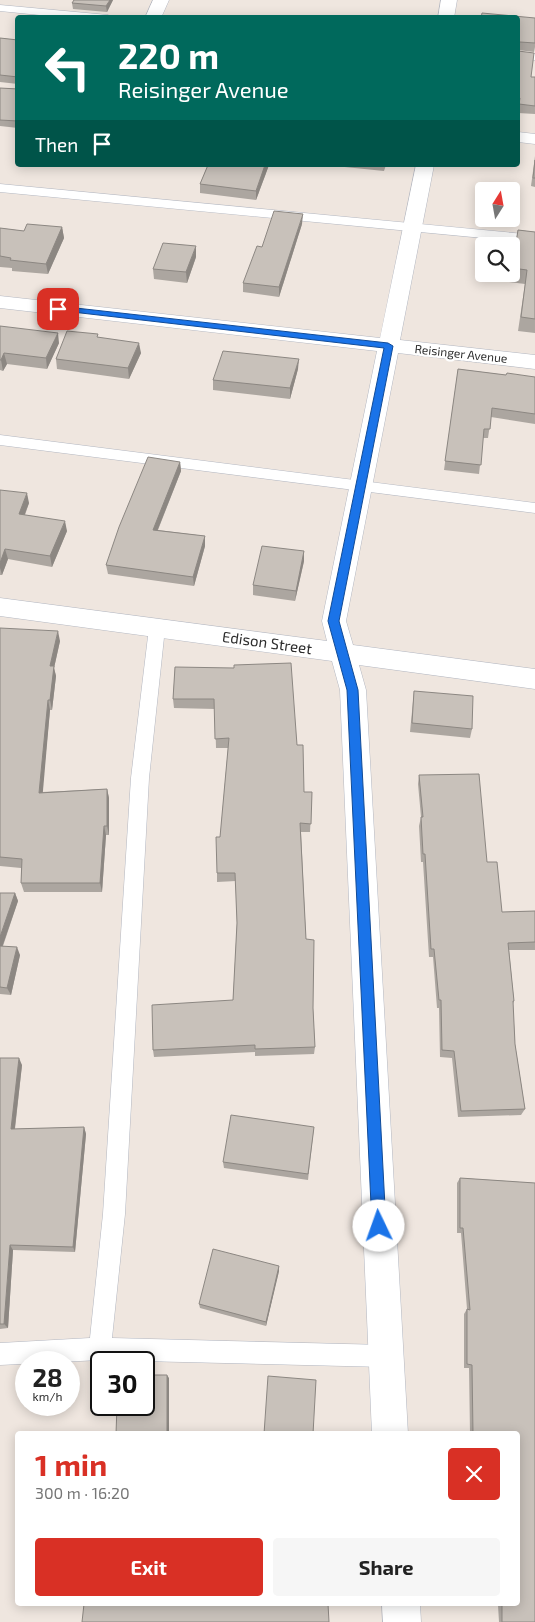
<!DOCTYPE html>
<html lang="en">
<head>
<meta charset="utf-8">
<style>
  body { margin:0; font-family:"Exo 2",sans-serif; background:#f6f6f6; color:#222; height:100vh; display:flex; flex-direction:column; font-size:19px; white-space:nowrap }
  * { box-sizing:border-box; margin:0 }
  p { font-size:16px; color:#767676 }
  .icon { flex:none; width:28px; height:28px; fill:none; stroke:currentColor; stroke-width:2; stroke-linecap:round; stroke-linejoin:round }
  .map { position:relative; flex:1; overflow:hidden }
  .details { position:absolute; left:15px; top:1431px; width:505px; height:175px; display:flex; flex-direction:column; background:#fff; border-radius:5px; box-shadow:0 2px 12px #0003 }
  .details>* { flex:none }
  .hud { position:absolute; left:15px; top:15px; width:505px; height:152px; border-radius:5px; box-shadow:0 2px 12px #0003; background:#00695c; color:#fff; overflow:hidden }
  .needle { width:32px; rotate:11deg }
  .buttons { position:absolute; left:475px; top:182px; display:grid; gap:10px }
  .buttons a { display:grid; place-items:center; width:45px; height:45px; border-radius:5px; background:#fff; box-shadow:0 2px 12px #0003; font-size:25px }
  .speed { position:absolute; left:15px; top:1351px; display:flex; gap:10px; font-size:25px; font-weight:700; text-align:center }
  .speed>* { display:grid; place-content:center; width:65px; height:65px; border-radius:50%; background:#fff; box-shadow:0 2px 12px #0003; line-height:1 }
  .speed small { font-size:12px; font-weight:400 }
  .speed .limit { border:2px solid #111; border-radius:8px; background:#fff; color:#111 }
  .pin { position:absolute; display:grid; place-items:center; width:42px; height:42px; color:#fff; margin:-21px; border-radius:10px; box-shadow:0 2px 8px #0006 }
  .me { position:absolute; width:55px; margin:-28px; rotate:357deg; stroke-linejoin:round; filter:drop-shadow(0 0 4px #0008) }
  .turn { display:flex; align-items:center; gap:18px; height:105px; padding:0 20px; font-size:22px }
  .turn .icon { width:65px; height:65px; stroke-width:2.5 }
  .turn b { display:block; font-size:35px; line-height:42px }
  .then { display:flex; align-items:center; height:48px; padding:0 20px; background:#0003; gap:10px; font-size:19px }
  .round { display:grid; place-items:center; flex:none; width:52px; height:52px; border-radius:5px; background:#f6f6f6 }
  .head { display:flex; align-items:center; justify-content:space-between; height:85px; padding:0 20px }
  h1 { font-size:30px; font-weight:700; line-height:38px; color:#d93025 }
  .button { display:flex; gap:10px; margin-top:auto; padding:10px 20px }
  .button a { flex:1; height:58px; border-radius:5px; background:#d93025; color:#fff; font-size:20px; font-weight:700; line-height:58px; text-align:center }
  .button a+a { background:#f6f6f6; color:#222 }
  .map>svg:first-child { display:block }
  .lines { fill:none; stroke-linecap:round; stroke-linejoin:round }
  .lane-casing { stroke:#b3b7c1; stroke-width:1 }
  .street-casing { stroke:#b3b7c1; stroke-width:1 }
  .lane { fill:#fff; fill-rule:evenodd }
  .street { fill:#fff; fill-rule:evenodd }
  .wall { fill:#aca6a0 }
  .shaded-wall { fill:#8c8782 }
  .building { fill:#c8c1ba; stroke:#8c8782 }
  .route { fill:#1a73e8; stroke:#114b97 }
  .labels { text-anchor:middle; stroke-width:4.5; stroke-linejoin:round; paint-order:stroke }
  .far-street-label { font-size:12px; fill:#2d2d2d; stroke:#fff }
  .street-label { font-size:15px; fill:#2d2d2d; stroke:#fff }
</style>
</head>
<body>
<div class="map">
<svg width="535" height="1622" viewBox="0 0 535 1622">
  <rect width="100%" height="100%" fill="#efe6df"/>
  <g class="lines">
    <!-- lane casing -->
    <g class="lane-casing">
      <g id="lane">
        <polygon points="0,5 108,15 113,18 69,18 0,11"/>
        <polygon points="518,52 535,54 535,60 518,58"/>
        <polygon points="0,184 535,235 535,243 0,192"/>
        <polygon points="0,435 535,503 535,513 0,445"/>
        <polygon points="157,622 163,624 165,628 149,778 125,1214 112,1338 385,1345 393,1348 396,1356 393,1364 385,1367 100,1360 0,1365 0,1343 90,1338 103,1214 131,778 149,628 151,624"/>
      </g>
    </g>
    <!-- street casing -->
    <g class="street-casing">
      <g id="street">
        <polygon points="153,0 169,0 161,18 145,18"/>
        <polygon points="441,0 457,0 454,18 438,18"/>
        <polygon points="518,132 535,134 535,144 518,142"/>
        <polygon points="416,165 434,165 400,340 535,355 535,369 398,353 346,621 353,645 535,669 535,689 359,665 366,690 408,1434 372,1434 340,690 332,661 0,616 0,598 327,641 322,621 377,351 0,308 0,296 380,338"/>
        <polygon points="382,1604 420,1604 421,1622 383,1622"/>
      </g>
    </g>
    <!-- lane -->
    <use href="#lane" class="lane"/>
    <!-- street -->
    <use href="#street" class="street"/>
  </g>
  <!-- wall -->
  <g class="wall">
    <polygon points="74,0 113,0 107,12 73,9 72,3"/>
    <polygon points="518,18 535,18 535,47 534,52 518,50 531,77 535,77 535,114 518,113 519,107 518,107"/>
    <polygon points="0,38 18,40 18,84 0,82"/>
    <polygon points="0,88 18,89 18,128 0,126"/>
    <polygon points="535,156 535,187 531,186"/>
    <polygon points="208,165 269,165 256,200 200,193 200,184"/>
    <polygon points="325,165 386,165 384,171"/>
    <polygon points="302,224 279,297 243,292 243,283"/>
    <polygon points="62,227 64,238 48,274 12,271 12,268 0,267 0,228 24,231"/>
    <polygon points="518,230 535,232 535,333 518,331 525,284 509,282 511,274 511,269"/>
    <polygon points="196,257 187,283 154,279 153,269"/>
    <polygon points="0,326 59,343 47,369 7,364 3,371 0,370"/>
    <polygon points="98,337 141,353 129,379 57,369 56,359"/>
    <polygon points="298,369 290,399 213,390 213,380"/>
    <polygon points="458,369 506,375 535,377 535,424 491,417 488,438 483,438 479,474 444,470"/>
    <polygon points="180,462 181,471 158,530 205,536 205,546 194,586 108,574 106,565"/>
    <polygon points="0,490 29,503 25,515 67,531 52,567 8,559 2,575 0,575"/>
    <polygon points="304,551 304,561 295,601 253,595 253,585"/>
    <polygon points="0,628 60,641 54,668 56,676 52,710 50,710 42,792 107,789 109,798 109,835 106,835 102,892 24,892 21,883 21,868 0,866"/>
    <polygon points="175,667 297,745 304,792 312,792 310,832 301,832 306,939 313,1008 315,1047 314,1054 255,1056 255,1052 154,1057 153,1050 233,1000 237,923 236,881 217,882 217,873 228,748 216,748 215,709 174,708 173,699"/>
    <polygon points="414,691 472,729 470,738 410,732"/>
    <polygon points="419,775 487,862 502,912 535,911 535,950 509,950 514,1001 513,1004 515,1044 525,1109 521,1115 458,1117 452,1058 440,1057 439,1008 437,1008 433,957 429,957 423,862 421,862 419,826 421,817 418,784"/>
    <polygon points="0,893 15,893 18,901 3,946 20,955 11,995 0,994"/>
    <polygon points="0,1058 22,1065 15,1129 84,1127 86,1134 75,1252 13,1250 8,1328 0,1329"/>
    <polygon points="314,1127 308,1180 224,1168 223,1162"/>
    <polygon points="460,1178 535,1183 535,1622 499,1622 498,1605 492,1605 492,1604 518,1604 518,1434 470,1434 469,1368 464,1368 464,1314 467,1309 461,1233 457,1233 457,1183"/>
    <polygon points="279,1266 279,1271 266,1326 200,1308 199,1304"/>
  </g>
  <!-- shaded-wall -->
  <g class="shaded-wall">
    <polygon points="110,0 113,0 107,12 106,6"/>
    <polygon points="265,165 269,165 256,200 256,191"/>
    <polygon points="303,214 302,224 279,297 279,287"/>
    <polygon points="62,227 64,238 48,274 46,264"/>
    <polygon points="196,246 196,257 187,283 186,272"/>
    <polygon points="58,333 59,343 47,369 46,358"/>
    <polygon points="139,343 141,353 129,379 128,368"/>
    <polygon points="4,353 7,364 3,371 1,360"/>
    <polygon points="299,359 298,369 290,399 290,388"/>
    <polygon points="180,462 181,471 154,539 153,530"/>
    <polygon points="27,493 29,503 21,524 19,514"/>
    <polygon points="65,521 67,531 52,567 50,556"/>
    <polygon points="205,536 205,546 194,586 193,577"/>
    <polygon points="5,549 8,559 2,575 0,568 0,563"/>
    <polygon points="304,551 304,561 295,601 296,591"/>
    <polygon points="58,631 60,641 54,668 56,676 52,710 50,700 50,666"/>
    <polygon points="48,700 50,710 42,802 39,793"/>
    <polygon points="107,789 109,798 109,835 107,826"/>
    <polygon points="104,826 106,835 102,892 100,883"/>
    <polygon points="15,893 18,901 0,953 0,937"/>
    <polygon points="17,947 20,955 11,995 7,988"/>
    <polygon points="19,1058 22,1065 14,1135 11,1129"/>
    <polygon points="84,1127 86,1134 75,1252 73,1247"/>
    <polygon points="10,1245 13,1250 8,1328 4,1324"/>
    <polygon points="279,1266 279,1271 266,1326 266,1322"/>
    <polygon points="167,1375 169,1378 169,1434 167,1434"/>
  </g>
  <!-- building -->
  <g class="building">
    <polygon points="74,0 110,0 106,6 72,3"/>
    <polygon points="482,13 535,18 535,43 520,42 518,43 518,18 481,18"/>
    <polygon points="0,38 18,40 18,77 0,75"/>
    <polygon points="518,44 518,51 534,53 531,77 535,77 535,106 519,104 520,98 518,98"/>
    <polygon points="0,88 18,89 18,121 0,120"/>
    <polygon points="535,160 535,178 533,178"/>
    <polygon points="208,165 265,165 256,191 200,184"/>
    <polygon points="274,211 303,214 279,287 243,283 257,246 262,247"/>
    <polygon points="27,224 62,227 46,264 10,260 11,258 0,256 0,228 24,231"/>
    <polygon points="518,230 535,232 535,319 521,317 527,270 512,268"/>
    <polygon points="163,243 196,246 186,272 153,269"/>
    <polygon points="0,326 58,333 46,358 4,353 1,360 0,360"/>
    <polygon points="67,331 98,334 97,337 139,343 128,368 56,359"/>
    <polygon points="223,351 299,359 290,388 213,380"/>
    <polygon points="458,369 506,375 507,373 535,377 535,414 492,408 490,429 484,429 481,465 445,461"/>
    <polygon points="148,457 180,462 153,530 205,536 193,577 106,565 119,527"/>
    <polygon points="0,490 27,493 19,514 65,521 50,556 5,549 0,563"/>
    <polygon points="262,546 304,551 296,591 253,585"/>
    <polygon points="0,628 58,631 50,666 54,666 50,700 48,700 39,793 107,789 107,826 104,826 100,883 21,883 22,859 0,857"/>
    <polygon points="291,663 297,745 303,745 304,792 312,792 311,824 300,823 306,939 314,940 313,1008 315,1047 255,1049 255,1045 153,1050 152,1005 233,1000 237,923 235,873 217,873 216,837 220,837 229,738 215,739 214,699 173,699 175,667 234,668 234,665"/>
    <polygon points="414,691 473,696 472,729 412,723"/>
    <polygon points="479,774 487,862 497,862 502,912 535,911 535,942 508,943 514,1001 513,1001 515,1044 525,1109 461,1111 454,1051 442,1050 441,1000 439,1000 434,949 431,949 425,854 423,854 421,817 423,817 419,775"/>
    <polygon points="0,893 15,893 0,937"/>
    <polygon points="0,946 17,947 7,988 0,987"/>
    <polygon points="0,1058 19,1058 11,1129 84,1127 73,1247 10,1245 4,1324 0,1324"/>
    <polygon points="231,1115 314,1127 308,1174 223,1162"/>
    <polygon points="460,1178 535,1183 535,1622 502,1622 502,1605 496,1605 496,1604 518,1604 518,1434 473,1434 472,1365 467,1364 467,1309 470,1310 463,1228 460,1228"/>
    <polygon points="213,1249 279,1266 266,1322 199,1304"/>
    <polygon points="144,1375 167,1375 167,1434 116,1434 117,1405 144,1405"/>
    <polygon points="268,1376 316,1380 313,1434 264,1434"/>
    <polygon points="84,1604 328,1604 329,1622 82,1622"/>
  </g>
  <!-- route -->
  <polygon class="route" points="58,306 388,343 393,346 339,621 358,690 386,1226 384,1231 379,1233 374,1231 372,1226 347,690 328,621 384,348 55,310 54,309"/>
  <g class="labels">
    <!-- far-street labels -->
    <g class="far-street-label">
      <text transform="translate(461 354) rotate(6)" y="4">Reisinger Avenue</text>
    </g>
    <!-- street labels -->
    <g class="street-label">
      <text transform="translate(267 643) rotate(8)" y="5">Edison Street</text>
    </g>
  </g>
</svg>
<div class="buttons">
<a><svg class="needle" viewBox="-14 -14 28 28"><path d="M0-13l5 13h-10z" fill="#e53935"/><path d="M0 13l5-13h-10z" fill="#767676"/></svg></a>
<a><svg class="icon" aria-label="search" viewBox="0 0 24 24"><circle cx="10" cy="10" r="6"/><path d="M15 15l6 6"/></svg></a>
</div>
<div class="speed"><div>28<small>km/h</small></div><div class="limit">30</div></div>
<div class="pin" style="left:58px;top:309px;background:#d93025"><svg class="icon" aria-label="arrive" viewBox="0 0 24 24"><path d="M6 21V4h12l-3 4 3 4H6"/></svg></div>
<svg class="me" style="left:379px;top:1226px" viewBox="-20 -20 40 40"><circle r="19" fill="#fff"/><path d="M0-13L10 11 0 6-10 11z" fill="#1a73e8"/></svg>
<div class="hud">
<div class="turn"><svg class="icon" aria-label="left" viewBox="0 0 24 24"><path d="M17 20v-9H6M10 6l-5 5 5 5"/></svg><div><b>220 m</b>Reisinger Avenue</div></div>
<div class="then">Then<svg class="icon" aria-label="arrive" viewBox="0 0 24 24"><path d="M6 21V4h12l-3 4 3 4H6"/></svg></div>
</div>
<section class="details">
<div class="head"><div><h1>1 min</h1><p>300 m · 16:20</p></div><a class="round" style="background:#d93025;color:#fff"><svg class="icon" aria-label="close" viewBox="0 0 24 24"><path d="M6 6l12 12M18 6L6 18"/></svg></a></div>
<div class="button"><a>Exit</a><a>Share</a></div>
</section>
</div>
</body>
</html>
